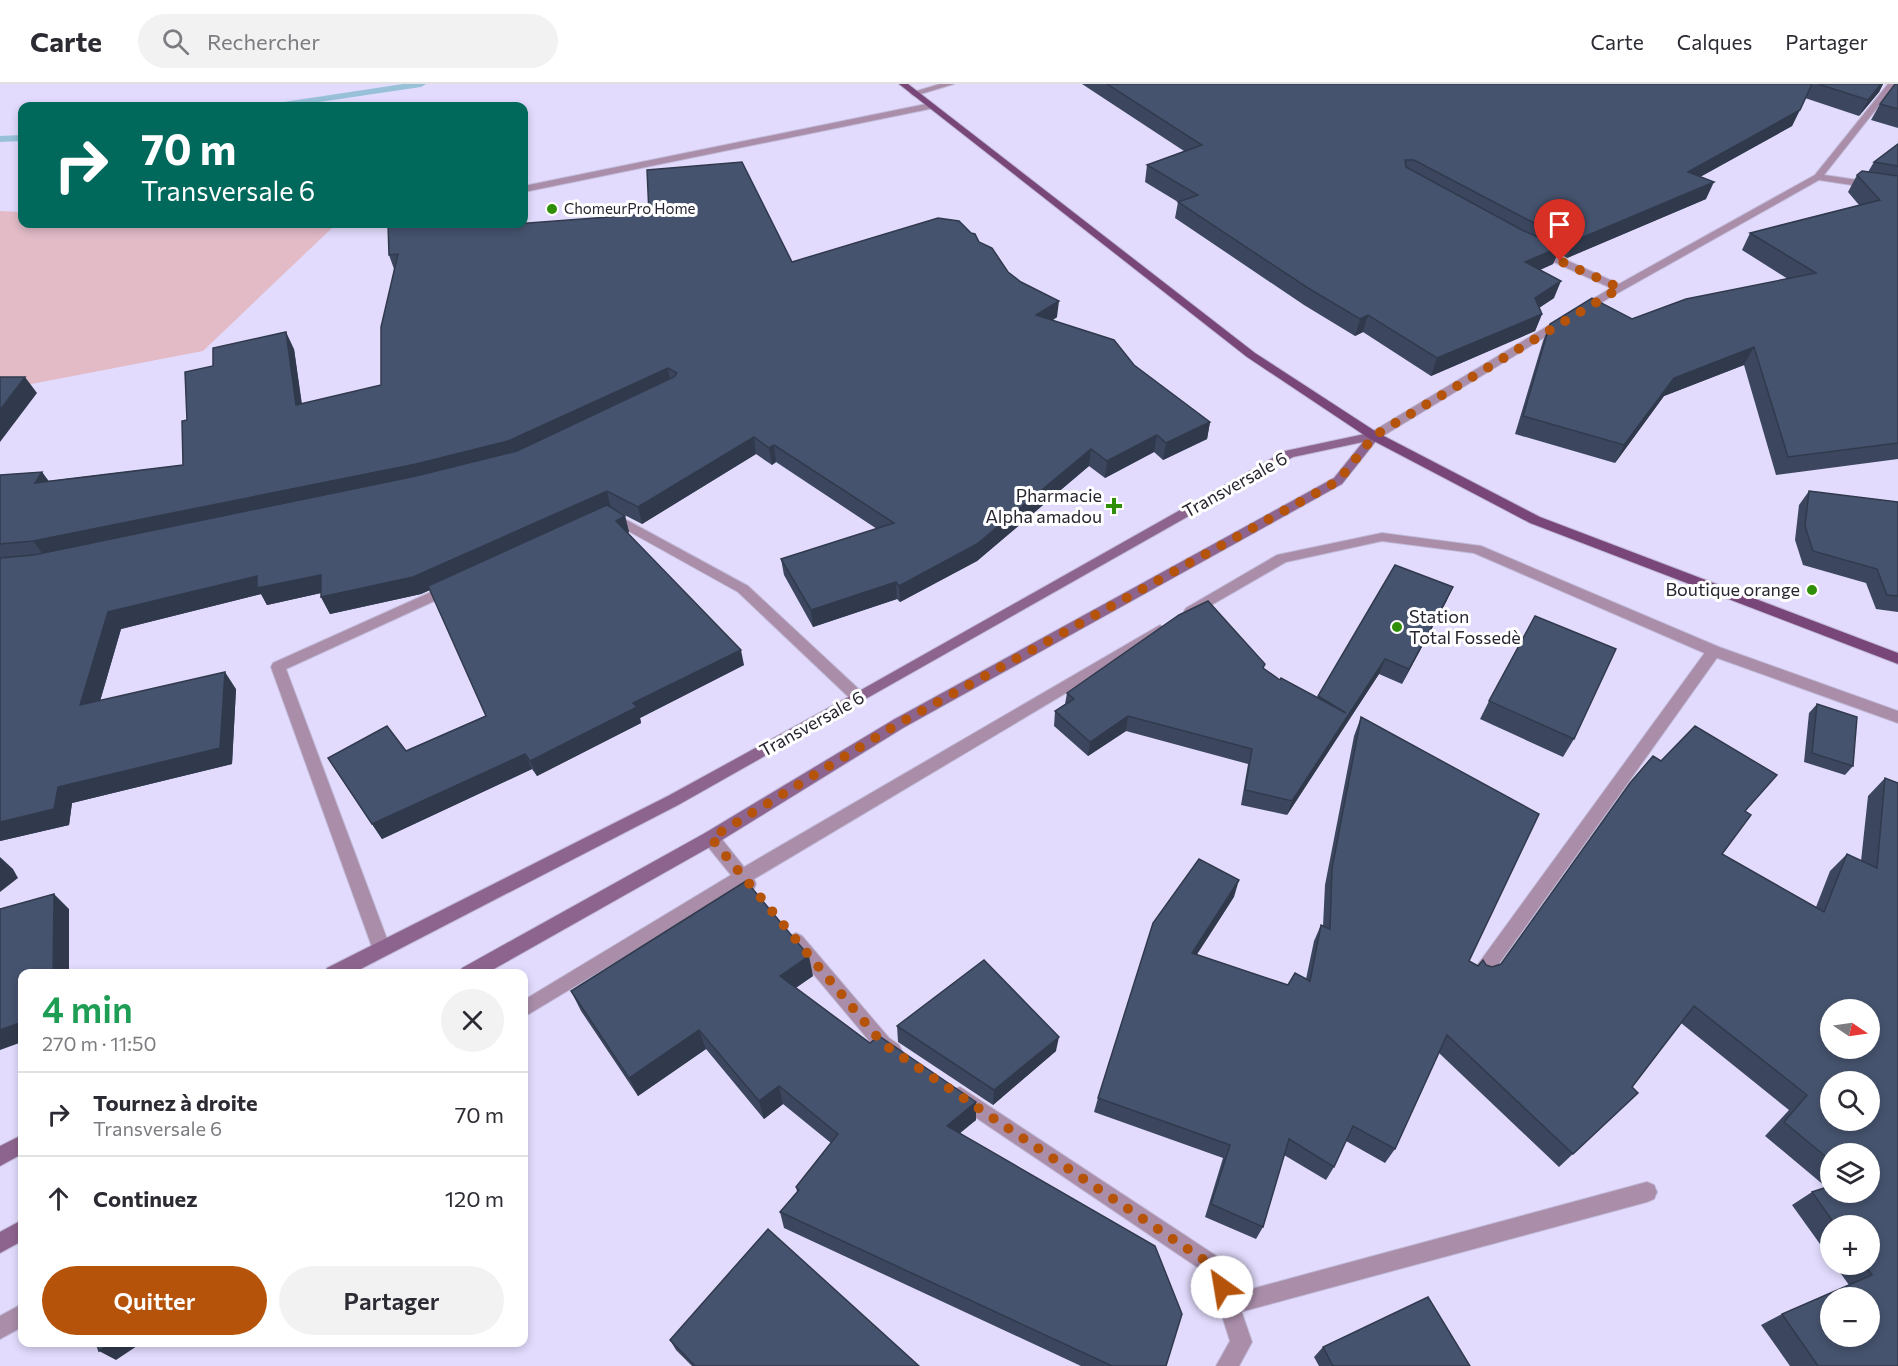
<!DOCTYPE html>
<html lang="fr">
<head>
<meta charset="utf-8">
<style>
  body { margin:0; font-family:Commissioner,sans-serif; background:#f2f2f3; color:#2b2b33; height:100vh; display:flex; flex-direction:column; font-size:22px; white-space:nowrap }
  * { box-sizing:border-box; margin:0 }
  p { font-size:20px; color:#7c7c81 }
  .icon { flex:none; width:33px; height:33px; fill:none; stroke:currentColor; stroke-width:2; stroke-linecap:round; stroke-linejoin:round }
  .map { position:relative; flex:1; overflow:hidden }
  .side { position:absolute; left:18px; top:885px; width:510px; height:378px; display:flex; flex-direction:column; background:#fff; border-radius:12px; box-shadow:0 3px 9px #0003 }
  .side>* { flex:none }
  .hud { position:absolute; left:18px; top:18px; width:510px; height:126px; border-radius:12px; box-shadow:0 3px 9px #0003; background:#00695c; color:#fff; overflow:hidden }
  .needle { width:39px; rotate:103deg }
  .buttons { position:absolute; left:1820px; top:915px; display:grid; gap:12px }
  .buttons a { display:grid; place-items:center; width:60px; height:60px; border-radius:50%; background:#fff; box-shadow:0 3px 9px #0003; font-size:30px }
  .pin { position:absolute; display:grid; place-items:center; width:51px; height:51px; color:#fff; margin:-62px -26px; border-radius:50% 50% 50% 0; rotate:-45deg; box-shadow:0 0 6px #0007 }
  .pin .icon { rotate:45deg }
  .me { position:absolute; width:66px; margin:-33px; rotate:328deg; stroke-linejoin:round; filter:drop-shadow(0 0 4px #0008) }
  .turn { display:flex; align-items:center; gap:21px; height:126px; padding:0 24px; font-size:27px }
  .turn .icon { width:78px; height:78px; stroke-width:2.5 }
  .turn b { display:block; font-size:42px; line-height:51px }
  .round { display:grid; place-items:center; flex:none; width:63px; height:63px; border-radius:32px; background:#f2f2f3 }
  .overview { display:flex; align-items:center; justify-content:space-between; height:102px; padding:0 24px }
  h1 { font-size:36px; font-weight:600; line-height:45px; color:#1e9e55 }
  .primary-button { display:flex; gap:12px; margin-top:auto; padding:12px 24px }
  .primary-button a { flex:1; height:69px; border-radius:36px; background:#b45309; color:#fff; font-size:24px; font-weight:600; line-height:69px; text-align:center }
  .primary-button a+a { background:#f2f2f3; color:#2b2b33 }
  ul { padding:0; list-style:none }
  li { display:flex; align-items:center; gap:18px; height:84px; padding:0 24px; border-top:2px solid #e1e1e2 }
  li div { flex:1 }
  li b { display:block; font-size:22px }
  li em { font-style:normal }
  header { display:flex; align-items:center; gap:36px; box-sizing:border-box; height:84px; padding:0 30px; background:#fff; border-bottom:2px solid #e1e1e2 }
  header strong { font-size:28px }
  nav { display:flex; gap:33px; margin-inline-start:auto; font-size:21px }
  .search { width:420px; height:54px; background:#f2f2f3; display:flex; align-items:center; gap:15px; box-sizing:border-box; padding:0 21px; border-radius:33px; color:#7c7c81; font-size:22px }
  .map>svg:first-child { display:block }
  .green { fill:#e2bbc7 }
  .lines { fill:none; stroke-linecap:round; stroke-linejoin:round }
  .stream { fill:#98c1d9; fill-rule:evenodd }
  .lane-casing { stroke:#c1bad8; stroke-width:2 }
  .street-casing { stroke:#c1bad8; stroke-width:2 }
  .secondary-casing { stroke:#c1bad8; stroke-width:2 }
  .primary-casing { stroke:#c1bad8; stroke-width:2 }
  .lane { fill:#a98da9; fill-rule:evenodd }
  .street { fill:#a98da9; fill-rule:evenodd }
  .secondary { fill:#8d648d; fill-rule:evenodd }
  .primary { fill:#784678; fill-rule:evenodd }
  .wall { fill:#3c475f; fill-rule:evenodd }
  .shaded-wall { fill:#313a4d }
  .building { fill:#46536e; stroke:#313a4d; stroke-width:1.5; fill-rule:evenodd }
  .route { stroke:#b45309; stroke-width:10; stroke-dasharray:0 18 }
  .poi-dot { fill:#2f8f06; stroke:#fff; stroke-width:2 }
  .labels { text-anchor:middle; stroke-width:6; stroke-linejoin:round; paint-order:stroke }
  .far-poi-label { font-size:15px; fill:#282531; stroke:#fff; text-anchor:start }
  .street-label { font-size:18px; fill:#282531; stroke:#fff }
  .poi-label { font-size:18px; fill:#282531; stroke:#fff; text-anchor:end }
</style>
</head>
<body>
<header>
<strong>Carte</strong>
<div class="search"><svg class="icon" aria-label="search" viewBox="0 0 24 24"><circle cx="10" cy="10" r="6"/><path d="M15 15l6 6"/></svg>Rechercher</div>
<nav><a>Carte</a><a>Calques</a><a>Partager</a></nav>
</header>
<div class="map">
<svg width="1898" height="1282" viewBox="0 0 1898 1282">
  <rect width="100%" height="100%" fill="#e2dbfd"/>
  <!-- green -->
  <polygon class="green" points="0,127 22,128 22,140 264,140 333,143 203,267 0,306"/>
  <g class="lines">
    <!-- stream -->
    <g class="stream">
      <polygon points="403,0 426,0 421,3 292,22 272,22 277,19"/>
      <polygon points="22,51 22,57 0,58 0,52"/>
    </g>
    <!-- lane casing -->
    <g class="lane-casing">
      <g id="lane">
        <polygon points="610,427 748,502 864,610 866,614 864,618 854,618 738,508 605,434 604,431"/>
        <polygon points="449,500 456,505 454,508 286,585 390,863 387,868 381,871 375,868 372,863 271,583 273,579"/>
        <polygon points="1714,562 1719,563 1721,567 1719,571 1488,895 1482,897 1476,895 1473,889 1476,883 1709,563"/>
        <polygon points="1647,1098 1654,1101 1657,1108 1654,1115 1647,1118 1229,1231 1222,1228 1219,1221 1222,1214 1229,1211"/>
      </g>
    </g>
    <!-- street casing -->
    <g class="street-casing">
      <g id="street">
        <polygon points="940,0 954,0 914,12 910,9"/>
        <polygon points="1888,0 1896,0 1824,91 1898,102 1898,108 1819,96 1609,214 1378,355 1370,355 1370,349 1611,204 1534,169 1534,165 1542,165 1619,200 1815,91"/>
        <polygon points="931,19 935,22 934,24 524,108 524,102"/>
        <polygon points="1382,449 1481,462 1719,563 1898,627 1898,639 1709,571 1474,469 1382,457 1286,478 1196,530 1191,532 1184,527 1186,524 1277,471"/>
        <polygon points="1160,541 1167,546 1165,550 754,795 756,800 754,805 748,807 740,803 524,933 524,916 731,791 705,759 703,754 705,749 711,747 717,749 744,783"/>
        <polygon points="796,849 802,852 889,954 899,961 902,967 899,973 893,976 877,966 790,862 787,857 790,852"/>
        <polygon points="960,1003 1224,1177 1252,1258 1239,1282 1216,1282 1230,1257 1209,1191 953,1018 951,1012 953,1006"/>
        <polygon points="22,1220 22,1243 0,1255 0,1232"/>
      </g>
    </g>
    <!-- secondary casing -->
    <g class="secondary-casing">
      <g id="secondary">
        <polygon points="1374,348 1380,352 1342,400 903,644 717,759 485,890 459,890 462,884 705,749 893,636 1334,394 1363,358 1293,373 680,720 351,890 324,890 327,884 668,712 854,610 1285,367"/>
        <polygon points="22,1051 22,1070 0,1082 0,1062"/>
        <polygon points="22,1136 22,1157 0,1169 0,1148"/>
      </g>
    </g>
    <!-- primary casing -->
    <g class="primary-casing">
      <polygon id="primary" points="899,0 908,0 1255,269 1378,349 1540,433 1898,569 1898,580 1530,439 1370,355 1247,273"/>
    </g>
    <!-- lane -->
    <use href="#lane" class="lane"/>
    <!-- street -->
    <use href="#street" class="street"/>
    <!-- secondary -->
    <use href="#secondary" class="secondary"/>
    <!-- primary -->
    <use href="#primary" class="primary"/>
  </g>
  <!-- wall -->
  <g class="wall">
    <polygon points="1082,0 1883,0 1879,8 1859,32 1805,14 1792,42 1700,93 1706,115 1567,174 1558,169 1553,180 1540,186 1554,214 1539,224 1542,230 1535,247 1431,292 1363,248 1355,252 1304,221 1175,134 1178,118 1145,98 1147,81 1184,67"/>
    <polygon points="1898,0 1898,44 1871,36 1880,20"/>
    <polygon points="1898,60 1898,375 1776,391 1744,281 1664,312 1615,379 1515,350 1543,257 1550,240 1632,235 1788,195 1742,166 1750,149 1859,121 1848,108 1857,91 1868,88 1874,78"/>
    <polygon points="494,142 792,178 979,158 1008,188 1057,233 1053,236 1134,281 1210,338 1207,355 1163,376 1154,368 1105,394 1089,382 977,477 900,518 897,515 813,543 784,491 781,475 877,445 776,378 772,381 756,370 642,440 611,424 625,432 629,448 628,449 744,581 640,634 641,639 537,692 532,685 382,755 328,674 406,667 486,632 430,506 421,510 330,530 321,513 321,509 267,521 261,510 121,545 100,617 236,605 232,680 72,719 69,741 0,757 0,391 42,388 48,397 183,381 187,336 294,265 302,320 381,301 394,185 389,171"/>
    <polygon points="1809,407 1898,418 1898,528 1876,525 1866,499 1803,481 1795,456 1799,421"/>
    <polygon points="1453,503 1446,518 1402,600 1379,590 1287,731 1241,721 1248,680 1126,647 1088,672 1054,642 1055,627 1065,620 1067,609 1265,580 1263,584 1280,596 1318,614 1318,612"/>
    <polygon points="1489,617 1574,655 1563,673 1480,635"/>
    <polygon points="1817,620 1853,682 1845,691 1804,678 1809,629"/>
    <path d="M1361,633L1469,877L1478,882L1486,881L1492,883L1501,880L1746,727L1722,770L1816,823L1830,787L1847,770L1861,777L1868,712L1885,694L1898,1282H1790L1761,1241L1782,1230L1849,1201L1834,1180H1869V1142H1830V1174L1792,1121L1812,1108L1826,1103L1765,1052L1789,1026L1681,939L1632,1003L1638,1009L1559,1083L1439,969L1395,1065L1385,1079L1346,1057L1334,1083L1326,1096L1284,1071L1263,1143L1256,1155L1205,1133L1223,1074L1094,1028L1098,1014L1234,813L1196,871L1288,901L1306,895L1314,857L1321,841L1323,842L1325,801L1354,652ZM1830,1070L1869,1108H1830Z"/>
    <polygon points="813,892 796,904 870,959 976,1018 976,1036 959,1049 1166,1282 1081,1282 784,1144 780,1128 797,1108 796,1103 831,1059 783,1020 764,1035 706,965 638,1012 581,927 571,907"/>
    <polygon points="897,942 1056,967 993,1021 898,958"/>
    <polygon points="670,1256 919,1282 692,1282 676,1266"/>
    <polygon points="1323,1263 1470,1282 1319,1282 1314,1273"/>
  </g>
  <!-- shaded-wall -->
  <g class="shaded-wall">
    <polygon points="1881,0 1883,0 1879,8 1859,32 1868,16"/>
    <polygon points="1800,26 1792,42 1680,104 1688,88"/>
    <polygon points="1714,98 1706,115 1567,174 1574,157"/>
    <polygon points="488,140 494,140 493,158 488,142"/>
    <polygon points="1560,163 1553,180 1519,195 1525,178"/>
    <polygon points="1561,197 1554,214 1528,231 1535,214"/>
    <polygon points="1059,217 1057,233 1035,247 1036,231"/>
    <polygon points="1542,230 1535,247 1431,292 1437,274"/>
    <polygon points="1368,231 1363,248 1355,252 1360,235"/>
    <polygon points="286,248 294,265 304,338 296,321"/>
    <polygon points="1754,263 1744,281 1664,312 1615,379 1624,361 1674,294"/>
    <polygon points="668,284 671,301 513,374 46,474 33,457"/>
    <polygon points="25,293 37,309 0,358 0,326"/>
    <polygon points="1210,338 1207,355 1163,376 1166,359"/>
    <polygon points="1157,351 1154,368 1105,394 1107,377"/>
    <polygon points="754,353 756,370 642,440 638,423"/>
    <polygon points="774,361 776,378 772,381 769,364"/>
    <polygon points="1091,365 1089,382 977,477 900,518 899,502"/>
    <polygon points="42,388 54,404 35,399"/>
    <polygon points="607,407 611,424 421,510 330,530 321,513"/>
    <polygon points="625,432 629,448 621,453 616,437"/>
    <polygon points="321,491 330,507 267,521 261,510 121,545 94,638 80,621 108,528 257,492"/>
    <polygon points="896,498 897,515 813,543 811,526"/>
    <polygon points="1453,503 1446,518 1402,600 1409,585"/>
    <polygon points="741,566 744,581 640,634 641,639 537,692 530,677 633,619"/>
    <polygon points="1385,575 1379,590 1287,731 1292,717"/>
    <polygon points="225,588 236,605 232,680 72,719 69,741 0,757 0,738 58,703"/>
    <polygon points="1128,632 1126,647 1088,672 1090,658"/>
    <polygon points="525,670 532,685 382,755 372,740"/>
    <polygon points="0,773 13,785 18,794 0,808"/>
    <polygon points="1239,796 1234,813 1187,886 1192,869"/>
    <polygon points="54,810 69,825 69,890 53,890"/>
    <polygon points="809,872 813,892 784,911 780,892"/>
    <polygon points="22,938 22,958 0,966 0,946"/>
    <polygon points="699,946 706,965 638,1012 629,994"/>
    <polygon points="1059,953 1056,967 993,1021 994,1006"/>
    <polygon points="779,1002 783,1020 764,1035 759,1017"/>
    <polygon points="976,1018 976,1036 947,1060 947,1042"/>
    <polygon points="112,1258 143,1258 116,1276 99,1267"/>
  </g>
  <!-- building -->
  <g class="building">
    <polygon points="1107,0 1812,0 1800,26 1688,88 1714,98 1574,157 1532,138 1414,76 1405,76 1406,83 1522,146 1560,163 1525,178 1561,197 1535,214 1542,230 1437,274 1368,231 1360,235 1308,204 1178,118 1198,111 1147,81 1202,61"/>
    <polygon points="1818,0 1881,0 1868,16"/>
    <polygon points="1895,0 1898,0 1898,25 1880,20"/>
    <polygon points="1898,60 1898,82 1874,78"/>
    <polygon points="742,78 792,178 938,134 959,137 971,149 975,150 979,158 992,164 1008,188 1021,198 1059,217 1036,231 1114,256 1134,281 1210,338 1166,359 1157,351 1107,377 1091,365 977,460 899,502 896,498 811,526 781,475 894,439 774,361 769,364 754,353 638,423 607,407 413,493 321,513 321,491 257,504 257,492 108,528 80,621 225,588 220,664 58,703 54,725 0,738 0,474 34,471 416,392 517,367 674,293 677,289 668,284 508,357 416,380 33,457 0,460 0,391 42,388 35,399 183,381 182,337 187,336 185,288 213,282 213,264 286,248 296,321 381,301 381,243 398,170 389,171 388,140 488,140 488,142 649,130 647,86"/>
    <polygon points="1862,87 1898,92 1898,359 1788,373 1754,263 1674,294 1624,361 1523,332 1550,240 1592,214 1632,235 1686,215 1816,189 1750,149 1880,116 1857,91"/>
    <polygon points="0,293 25,293 0,326"/>
    <polygon points="1809,407 1898,418 1898,512 1887,511 1877,485 1813,467 1805,442"/>
    <polygon points="607,421 625,432 616,437 741,566 633,619 637,623 530,677 525,670 372,740 328,674 387,642 406,667 486,632 428,502"/>
    <polygon points="1395,481 1453,503 1409,585 1385,575 1292,717 1245,706 1252,665 1128,632 1090,658 1055,627 1074,615 1067,609 1179,531 1208,517 1265,580 1263,584 1280,596 1281,594 1346,629 1318,612"/>
    <polygon points="1535,532 1616,565 1574,655 1489,617"/>
    <polygon points="1817,620 1857,633 1853,682 1812,669"/>
    <path d="M1361,633L1539,730L1469,877L1478,882L1483,876L1486,881L1492,883L1501,880L1630,699L1653,672L1661,677L1695,642L1777,691L1745,727L1751,731L1722,770L1824,828L1847,770L1877,784L1885,694L1898,699V1282H1818L1782,1230L1872,1191L1864,1180H1869V1142H1836L1812,1108L1830,1102V1108H1869V1070H1830V1076L1784,1038L1807,1011L1694,922L1632,1003L1638,1009L1573,1070L1447,951L1395,1065L1353,1042L1334,1083L1289,1055L1263,1143L1211,1120L1230,1061L1098,1014L1153,839L1199,775L1239,796L1192,869L1288,901L1295,889L1310,897L1321,841L1330,845L1332,784ZM1830,926H1869V964H1830ZM1830,998H1869V1036H1830ZM1830,1214H1869V1252H1830Z"/>
    <polygon points="746,797 809,872 780,892 870,959 879,952 976,1018 947,1042 1155,1162 1182,1230 1166,1282 1112,1282 780,1128 799,1106 796,1103 838,1050 779,1002 759,1017 699,946 629,994 571,907"/>
    <polygon points="54,810 53,890 22,890 22,938 0,946 0,825"/>
    <polygon points="984,876 1059,953 994,1006 897,942"/>
    <polygon points="768,1145 919,1282 695,1282 670,1256"/>
    <polygon points="1428,1213 1470,1282 1333,1282 1323,1263"/>
    <polygon points="96,1258 112,1258 99,1267"/>
  </g>
  <g class="lines">
    <!-- route -->
    <polyline class="route" points="1222,1203 1216,1184 883,960 711,754 898,640 1338,397 1374,352 1620,204 1560,177"/>
  </g>
  <!-- markers -->
  <g class="poi-dot">
    <circle cx="552" cy="125" r="6"/>
    <path d="M1111 413h6v6h6v6h-6v6h-6v-6h-6v-6h6z"/>
    <circle cx="1812" cy="506" r="6"/>
    <circle cx="1397" cy="543" r="6"/>
  </g>
  <g class="labels">
    <!-- far-poi labels -->
    <g class="far-poi-label">
      <text x="564" y="130">ChomeurPro Home</text>
    </g>
    <!-- street labels -->
    <g class="street-label">
      <text transform="translate(1235 401) rotate(-29)" y="6">Transversale 6</text>
      <text transform="translate(812 640) rotate(-29)" y="6">Transversale 6</text>
    </g>
    <!-- poi labels -->
    <g class="poi-label">
      <text x="1102" y="418">Pharmacie<tspan x="1102" dy="21">Alpha amadou</tspan></text>
      <text x="1800" y="512">Boutique orange</text>
      <text x="1409" y="539" text-anchor="start">Station<tspan x="1409" dy="21">Total Fossedè</tspan></text>
    </g>
  </g>
</svg>
<div class="buttons">
<a><svg class="needle" viewBox="-14 -14 28 28"><path d="M0-13l5 13h-10z" fill="#e53935"/><path d="M0 13l5-13h-10z" fill="#7c7c81"/></svg></a>
<a><svg class="icon" aria-label="search" viewBox="0 0 24 24"><circle cx="10" cy="10" r="6"/><path d="M15 15l6 6"/></svg></a>
<a><svg class="icon" aria-label="layers" viewBox="0 0 24 24"><path d="M12 4l9 5-9 5-9-5zM3 14l9 5 9-5"/></svg></a>
<a>+</a>
<a>−</a>
</div>
<div class="pin" style="left:1560px;top:177px;background:#d93025"><svg class="icon" aria-label="arrive" viewBox="0 0 24 24"><path d="M6 21V4h12l-3 4 3 4H6"/></svg></div>
<svg class="me" style="left:1222px;top:1203px" viewBox="-20 -20 40 40"><circle r="19" fill="#fff"/><path d="M0-13L10 11 0 6-10 11z" fill="#b45309"/></svg>
<div class="hud">
<div class="turn"><svg class="icon" aria-label="right" viewBox="0 0 24 24"><path d="M7 20v-9h11M14 6l5 5-5 5"/></svg><div><b>70 m</b>Transversale 6</div></div>
</div>
<section class="side">
<div class="overview"><div><h1>4 min</h1><p>270 m · 11:50</p></div><a class="round"><svg class="icon" aria-label="close" viewBox="0 0 24 24"><path d="M6 6l12 12M18 6L6 18"/></svg></a></div>
<ul>
<li><svg class="icon" aria-label="right" viewBox="0 0 24 24"><path d="M7 20v-9h11M14 6l5 5-5 5"/></svg><div><b>Tournez à droite</b><p>Transversale 6</p></div><em>70 m</em></li>
<li><svg class="icon" aria-label="ahead" viewBox="0 0 24 24"><path d="M12 20V5M6 11l6-6 6 6"/></svg><div><b>Continuez</b></div><em>120 m</em></li>
</ul>
<div class="primary-button"><a>Quitter</a><a>Partager</a></div>
</section>
</div>
</body>
</html>
